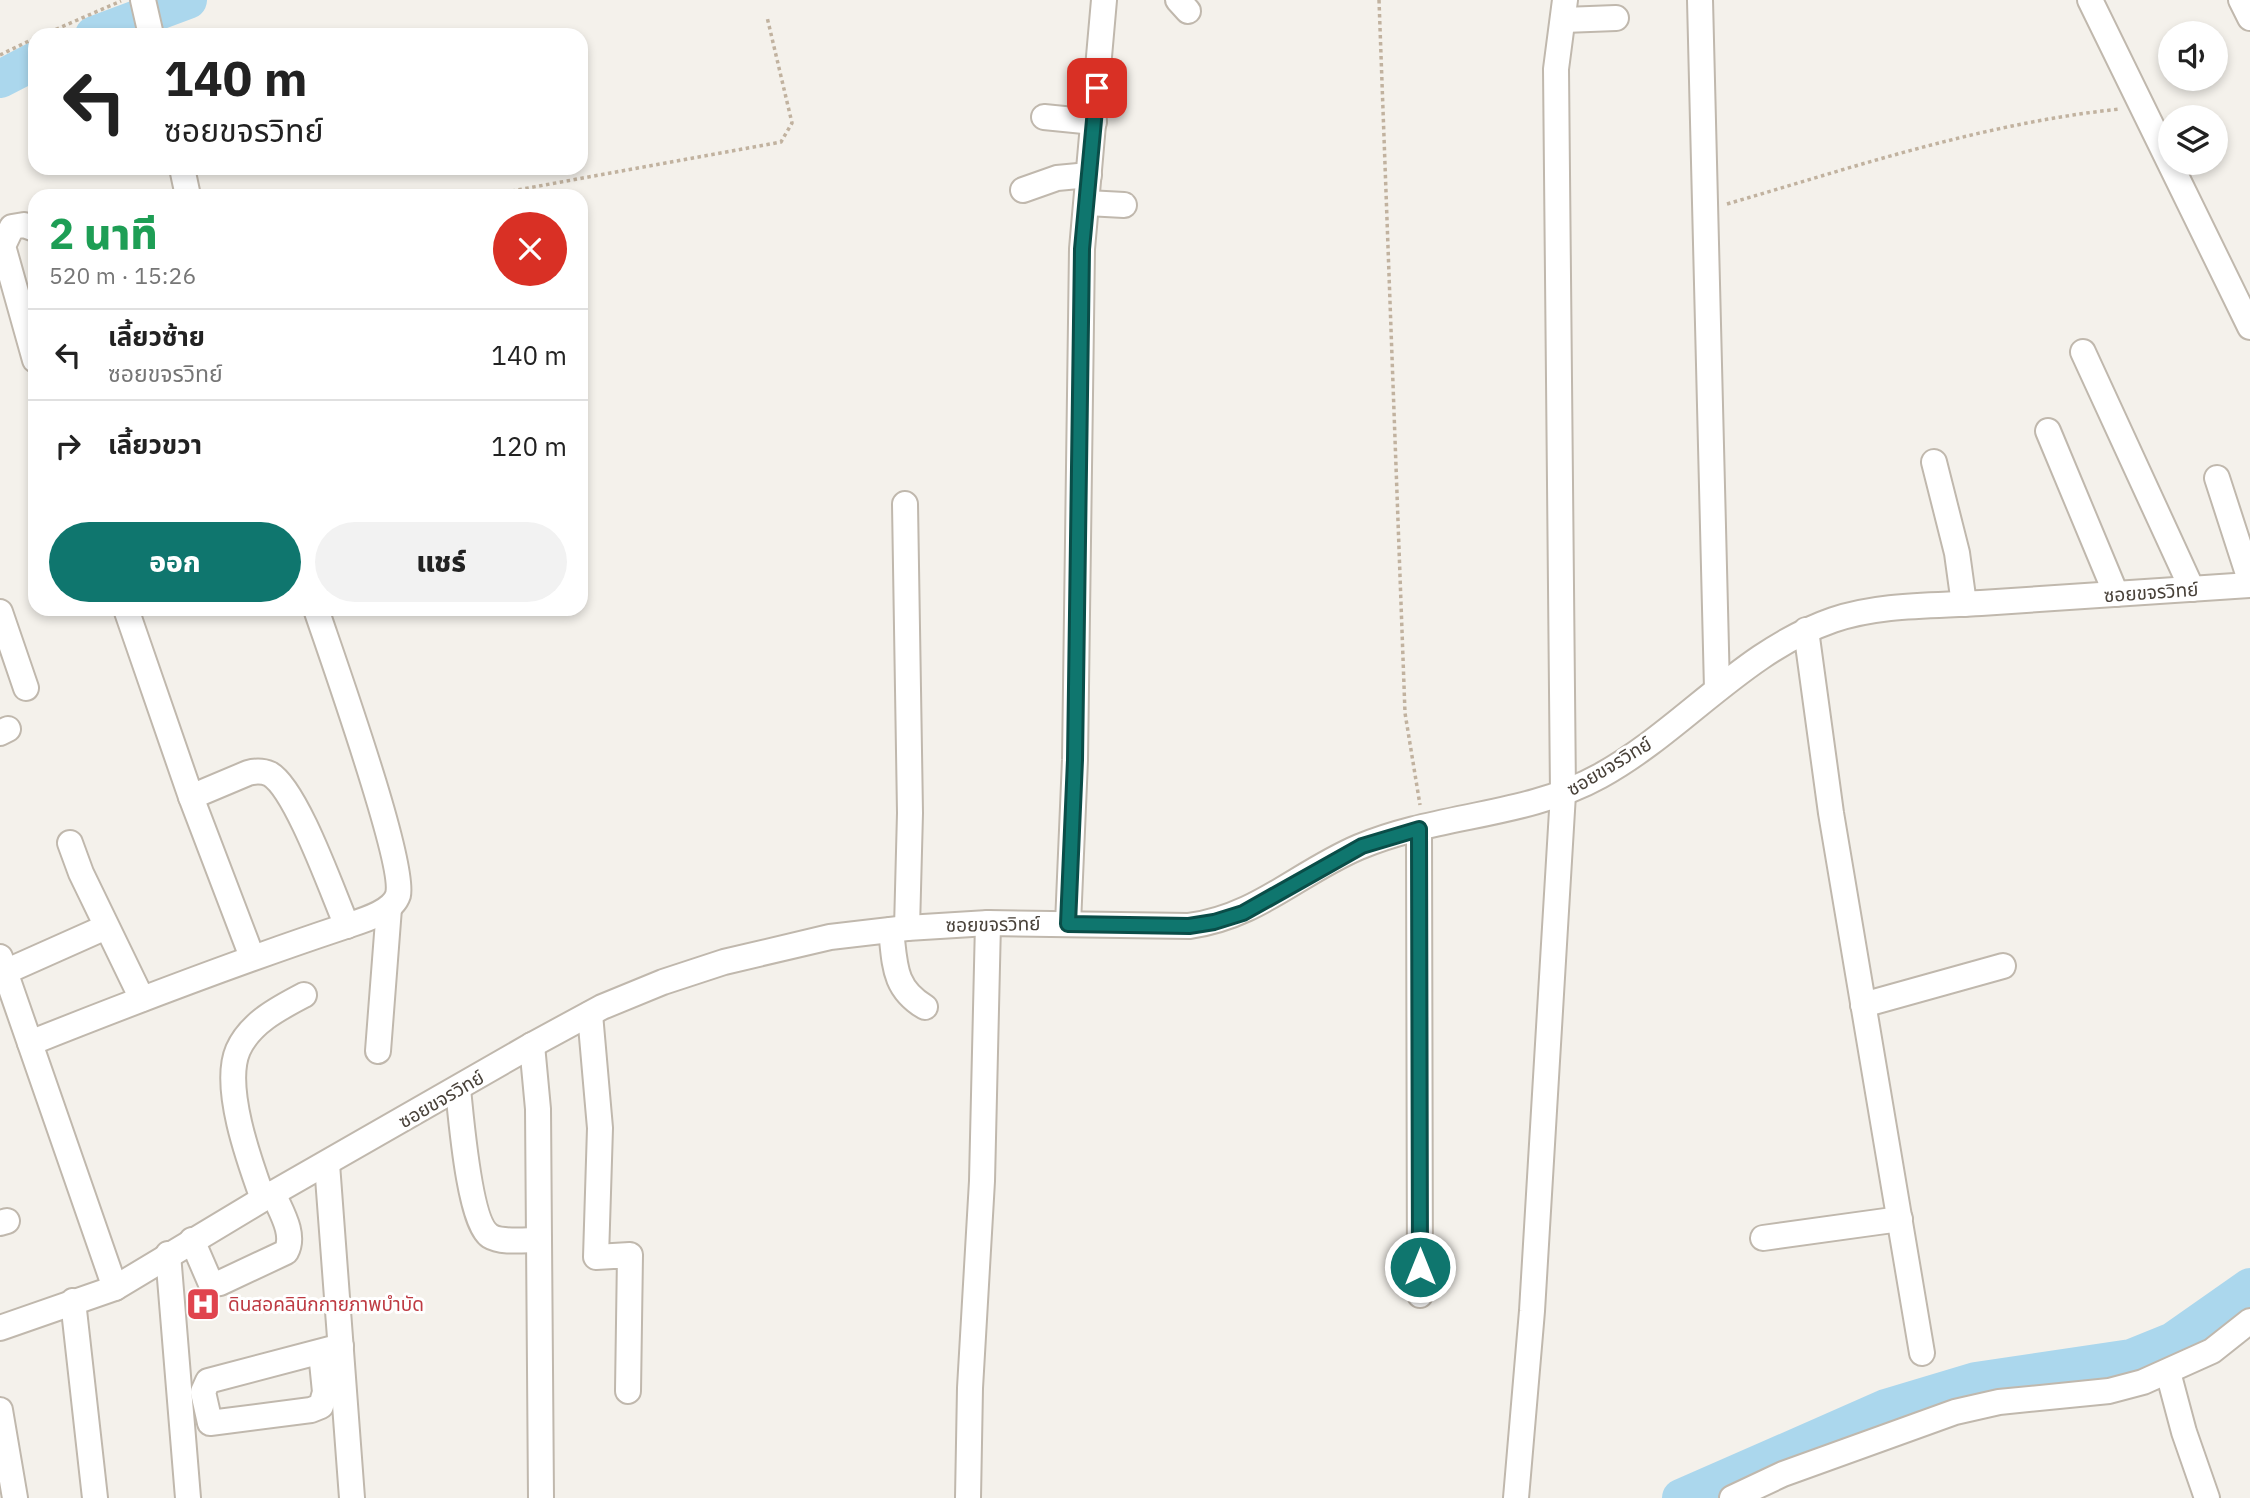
<!DOCTYPE html>
<html lang="th">
<head>
<meta charset="utf-8">
<style>
  body { margin:0; font-family:"IBM Plex Sans","Noto Sans Thai",sans-serif; background:#f2f2f2; color:#222; height:100vh; display:flex; flex-direction:column; font-size:26px; white-space:nowrap }
  * { box-sizing:border-box; margin:0 }
  p { font-size:23px; color:#767676 }
  .icon { flex:none; width:38px; height:38px; fill:none; stroke:currentColor; stroke-width:2; stroke-linecap:round; stroke-linejoin:round }
  .map { position:relative; flex:1; overflow:hidden }
  .sheet { position:absolute; left:28px; top:189px; width:560px; height:427px; display:flex; flex-direction:column; background:#fff; border-radius:21px; box-shadow:0 4px 10px #0003 }
  .sheet>* { flex:none }
  .hud { position:absolute; left:28px; top:28px; width:560px; height:147px; border-radius:21px; box-shadow:0 4px 10px #0003; background:#fff; color:#222; overflow:hidden }
  .tools { position:absolute; left:2158px; top:21px; display:grid; gap:14px }
  .tools a { display:grid; place-items:center; width:70px; height:70px; border-radius:50%; background:#fff; box-shadow:0 4px 10px #0003; font-size:35px }
  .pin { position:absolute; display:grid; place-items:center; width:60px; height:60px; color:#fff; margin:-30px; border-radius:14px; box-shadow:0 4px 10px #0006 }
  .me { position:absolute; width:77px; margin:-38px; rotate:0deg; stroke-linejoin:round; filter:drop-shadow(0 0 5px #0008) }
  .turn { display:flex; align-items:center; gap:24px; height:147px; padding:0 21px; font-size:32px }
  .turn .icon { width:91px; height:91px; stroke-width:2.5 }
  .turn b { display:block; font-size:49px; line-height:60px }
  .round { display:grid; place-items:center; flex:none; width:74px; height:74px; border-radius:37px; background:#f2f2f2 }
  .head { display:flex; align-items:center; justify-content:space-between; height:119px; padding:0 21px }
  h1 { font-size:42px; font-weight:800; line-height:52px; color:#1e9e55 }
  .action { display:flex; gap:14px; margin-top:auto; padding:14px 21px }
  .action a { flex:1; height:80px; border-radius:42px; background:#0f766e; color:#fff; font-size:28px; font-weight:800; line-height:80px; text-align:center }
  .action a+a { background:#f2f2f2; color:#222 }
  ul { padding:0; list-style:none }
  li { display:flex; align-items:center; gap:21px; height:91px; padding:0 21px; border-top:2px solid #e0e0e0 }
  li div { flex:1 }
  li b { display:block; font-size:26px }
  li em { font-style:normal }
  .map>svg:first-child { display:block }
  .lines { fill:none; stroke-linecap:round; stroke-linejoin:round }
  .river { stroke:#abd7ed; stroke-width:38 }
  .minor-casing { stroke:#c0b8ad; stroke-width:28 }
  .path { stroke:#c1b29f; stroke-width:3.5; stroke-dasharray:3.5 3.5; stroke-linecap:butt }
  .minor { stroke:#fff; stroke-width:24 }
  .route-casing { stroke:#0a4d48; stroke-width:18 }
  .route { stroke:#0f766e; stroke-width:12 }
  .labels { text-anchor:middle; stroke-width:6; stroke-linejoin:round; paint-order:stroke }
  .street-label { font-size:19px; fill:#484139; stroke:#fff }
  .health-label { font-size:19px; fill:#be3a42; stroke:#fff; text-anchor:start }
</style>
</head>
<body>
<div class="map">
<svg width="2250" height="1498" viewBox="0 0 2250 1498">
  <rect width="100%" height="100%" fill="#f4f1eb"/>
  <g class="lines">
    <!-- river -->
    <g class="river">
      <polyline points="94,35 188,0"/>
      <polyline points="0,79 35,61"/>
      <polyline points="1681,1498 1886,1408 1976,1381 2131,1358 2173,1341 2250,1287"/>
    </g>
    <!-- minor casing -->
    <g class="minor-casing">
      <g id="minor">
        <polyline points="143,0 151,35"/>
        <polyline points="1178,0 1188,11"/>
        <polyline points="1700,0 1717,689"/>
        <polyline points="2090,0 2250,327"/>
        <polyline points="2241,0 2250,18"/>
        <polyline points="1564,20 1616,18"/>
        <polyline points="1044,117 1094,122"/>
        <polyline points="182,168 188,196"/>
        <polyline points="1023,190 1057,178 1089,175"/>
        <polyline points="1087,203 1124,205"/>
        <polyline points="35,229 24,225 12,227 3,246 35,360"/>
        <polyline points="2083,352 2192,589"/>
        <polyline points="2048,431 2116,594"/>
        <polyline points="1934,462 1957,553 1964,604"/>
        <polyline points="2217,478 2250,580"/>
        <polyline points="905,504 910,813 907,928"/>
        <polyline points="126,609 191,797 252,957"/>
        <polyline points="0,612 26,688"/>
        <polyline points="1806,630 1831,813 1922,1353"/>
        <polyline points="0,733 8,729"/>
        <path d="M191,797L248,773C255,771 263,771 270,774C297,790 333,894 347,926"/>
        <polyline points="1419,829 1420,1295"/>
        <polyline points="70,843 81,873 142,999"/>
        <polyline points="1068,924 1075,760 1082,249 1104,0"/>
        <path d="M891,930C895,964 893,988 925,1007"/>
        <polyline points="0,957 115,1288"/>
        <polyline points="5,972 106,927"/>
        <polyline points="1863,1005 2003,966"/>
        <polyline points="590,1014 600,1128 596,1257 630,1255 628,1391"/>
        <path d="M30,1043C133,1002 235,963 340,928C357,922 392,914 398,895C406,863 331,654 316,609"/>
        <polyline points="532,1045 538,1109 541,1498"/>
        <polyline points="378,1051 389,908"/>
        <path d="M458,1089C461,1116 469,1222 490,1236C501,1243 525,1240 539,1240"/>
        <polyline points="327,1164 352,1498"/>
        <path d="M263,1199C250,1163 222,1087 238,1050C250,1023 279,1008 304,995"/>
        <polyline points="0,1223 7,1221"/>
        <polyline points="1763,1238 1900,1219"/>
        <path d="M192,1240L211,1284L220,1283L286,1252C296,1234 280,1210 273,1193"/>
        <polyline points="168,1254 188,1498"/>
        <polyline points="73,1301 95,1498"/>
        <path d="M0,1328L115,1288L263,1199L532,1045L602,1007L663,982L724,962L830,937L907,928L988,923L1189,926C1257,917 1298,873 1359,847C1437,814 1526,817 1600,776C1682,731 1743,651 1833,620C1880,604 1932,606 1981,603C2070,597 2160,591 2250,585"/>
        <polyline points="321,1352 325,1392 321,1406 311,1410 210,1423 203,1392 208,1381 341,1346"/>
        <polyline points="2168,1372 2184,1432 2207,1498"/>
        <polyline points="0,1410 15,1498"/>
        <polyline points="968,1498 970,1388 982,1181 988,923"/>
        <polyline points="1516,1498 1532,1311 1563,794 1556,69 1565,0"/>
        <polyline points="1732,1498 1783,1474 1955,1412 1999,1402 2109,1391 2143,1382 2212,1351 2250,1321"/>
      </g>
    </g>
    <!-- path -->
    <g class="path">
      <polyline points="1379,0 1405,713 1420,805"/>
      <polyline points="43,35 121,1"/>
      <polyline points="0,55 35,38"/>
      <polyline points="484,196 781,142 792,123 767,17"/>
      <path d="M1727,204C1857,166 1985,123 2120,109"/>
    </g>
    <!-- minor -->
    <use href="#minor" class="minor"/>
  </g>
  <g class="lines">
    <!-- route casing -->
    <g class="route-casing">
      <polyline id="route" points="1097,88 1082,249 1075,760 1068,924 1189,926 1214,922 1243,913 1362,846 1419,829 1420,1267"/>
    </g>
    <!-- route -->
    <use href="#route" class="route"/>
  </g>
  <!-- icons -->
  <defs>
    <g id="hospital-square" transform="scale(1.75)"><rect x="-9" y="-9" width="18" height="18" rx="4" fill="#e0444e" stroke="#fff"/><path d="M-5-5h3v3.5h4V-5h3V5h-3V1.5h-4V5h-3Z" fill="#fff"/></g>
  </defs>
  <g fill-rule="evenodd">
    <use href="#hospital-square" x="203" y="1304"/>
  </g>
  <g class="labels">
    <!-- street labels -->
    <g class="street-label">
      <text transform="translate(2151 592) rotate(-4)" y="7">ซอยขจรวิทย์</text>
      <text transform="translate(1609 766) rotate(-31)" y="7">ซอยขจรวิทย์</text>
      <text transform="translate(993 924) rotate(-1)" y="7">ซอยขจรวิทย์</text>
      <text transform="translate(441 1099) rotate(-30)" y="7">ซอยขจรวิทย์</text>
    </g>
    <!-- health labels -->
    <g class="health-label">
      <text x="228" y="1311">ดินสอคลินิกกายภาพบำบัด</text>
    </g>
  </g>
</svg>
<div class="tools">
<a><svg class="icon" aria-label="sound" viewBox="0 0 24 24"><path d="M4 9h4l5-4v14l-5-4H4zM17 9q2 3 0 6"/></svg></a>
<a><svg class="icon" aria-label="layers" viewBox="0 0 24 24"><path d="M12 4l9 5-9 5-9-5zM3 14l9 5 9-5"/></svg></a>
</div>
<div class="pin" style="left:1097px;top:88px;background:#d93025"><svg class="icon" aria-label="arrive" viewBox="0 0 24 24"><path d="M6 21V4h12l-3 4 3 4H6"/></svg></div>
<svg class="me" style="left:1420px;top:1267px" viewBox="-20 -20 40 40"><circle r="17" fill="#0f766e" stroke="#fff" stroke-width="3"/><path d="M0-11L8 9 0 5-8 9z" fill="#fff"/></svg>
<div class="hud">
<div class="turn"><svg class="icon" aria-label="left" viewBox="0 0 24 24"><path d="M17 20v-9H6M10 6l-5 5 5 5"/></svg><div><b>140 m</b>ซอยขจรวิทย์</div></div>
</div>
<section class="sheet">
<div class="head"><div><h1>2 นาที</h1><p>520 m · 15:26</p></div><a class="round" style="background:#d93025;color:#fff"><svg class="icon" aria-label="close" viewBox="0 0 24 24"><path d="M6 6l12 12M18 6L6 18"/></svg></a></div>
<ul>
<li><svg class="icon" aria-label="left" viewBox="0 0 24 24"><path d="M17 20v-9H6M10 6l-5 5 5 5"/></svg><div><b>เลี้ยวซ้าย</b><p>ซอยขจรวิทย์</p></div><em>140 m</em></li>
<li><svg class="icon" aria-label="right" viewBox="0 0 24 24"><path d="M7 20v-9h11M14 6l5 5-5 5"/></svg><div><b>เลี้ยวขวา</b></div><em>120 m</em></li>
</ul>
<div class="action"><a>ออก</a><a>แชร์</a></div>
</section>
</div>
</body>
</html>
